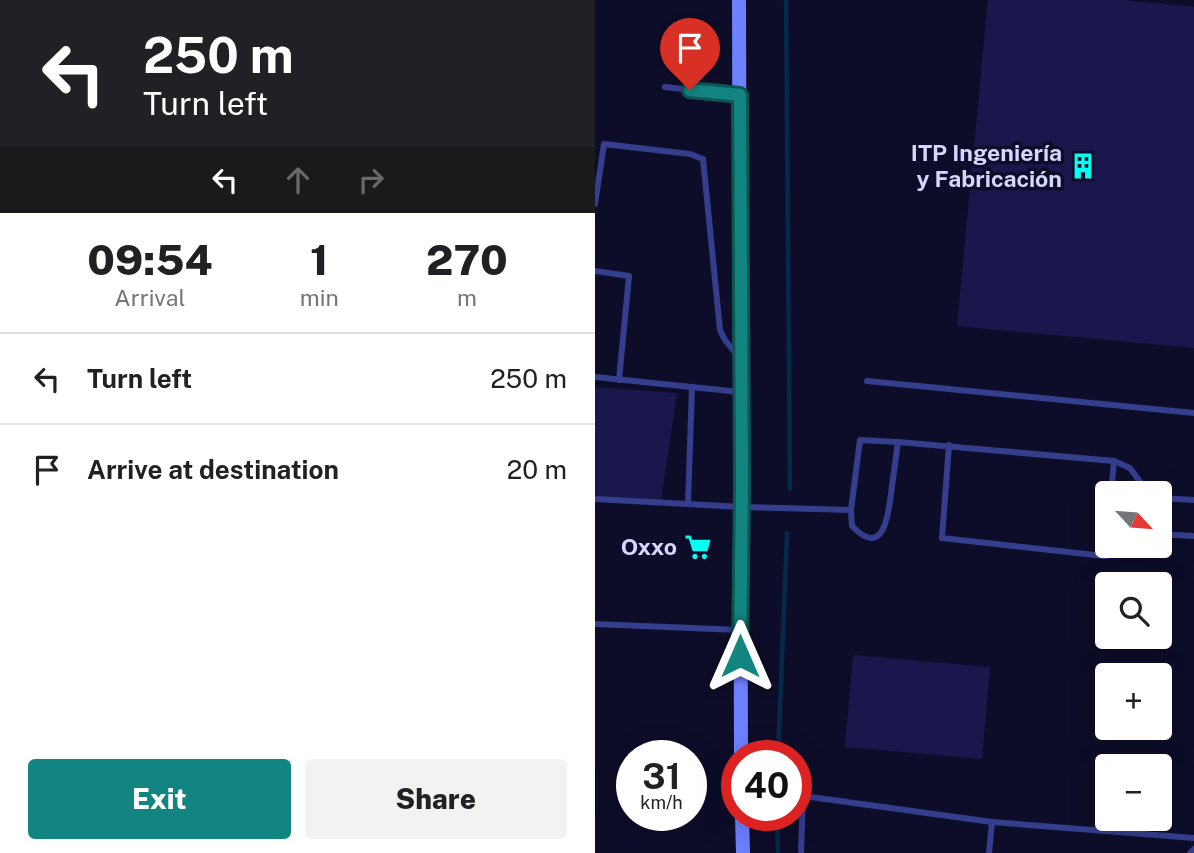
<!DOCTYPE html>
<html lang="en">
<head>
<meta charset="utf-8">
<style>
  body { margin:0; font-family:"Public Sans",sans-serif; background:#f2f2f2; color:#202124; height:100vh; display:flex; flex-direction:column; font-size:26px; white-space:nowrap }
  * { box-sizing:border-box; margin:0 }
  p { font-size:23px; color:#757577 }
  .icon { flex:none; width:38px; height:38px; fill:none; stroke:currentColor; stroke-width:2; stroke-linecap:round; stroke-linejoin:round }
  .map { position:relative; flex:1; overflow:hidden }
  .side { display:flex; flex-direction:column; background:#fff; width:595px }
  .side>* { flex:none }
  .hud { background:#202124; color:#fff; overflow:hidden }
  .needle { width:46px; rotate:116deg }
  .buttons { position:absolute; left:500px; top:481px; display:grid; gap:14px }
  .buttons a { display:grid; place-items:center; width:77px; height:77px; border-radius:7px; background:#fff; box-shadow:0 7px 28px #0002; font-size:35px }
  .speed { position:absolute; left:21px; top:740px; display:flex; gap:14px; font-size:35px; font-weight:700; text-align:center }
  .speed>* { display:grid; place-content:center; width:91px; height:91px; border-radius:50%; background:#fff; box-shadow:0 7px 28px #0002; line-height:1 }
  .speed small { font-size:18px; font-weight:400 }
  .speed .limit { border:10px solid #d22; background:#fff; color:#111 }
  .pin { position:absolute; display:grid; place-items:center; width:60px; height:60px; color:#fff; margin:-72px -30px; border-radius:50% 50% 50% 0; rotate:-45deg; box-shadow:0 0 7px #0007 }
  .pin .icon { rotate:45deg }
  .me { position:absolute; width:77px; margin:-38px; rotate:0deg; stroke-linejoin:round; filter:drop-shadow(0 0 5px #0008) }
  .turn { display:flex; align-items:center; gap:24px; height:147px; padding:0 28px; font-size:32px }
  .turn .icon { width:91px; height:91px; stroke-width:2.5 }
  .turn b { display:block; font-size:49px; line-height:60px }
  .lanes { display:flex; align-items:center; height:66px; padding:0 28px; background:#0003; justify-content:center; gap:35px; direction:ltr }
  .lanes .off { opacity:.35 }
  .eta { display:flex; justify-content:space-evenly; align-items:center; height:119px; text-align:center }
  .eta b { font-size:42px; font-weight:800; line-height:49px }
  .primary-button { display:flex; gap:14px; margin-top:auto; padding:14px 28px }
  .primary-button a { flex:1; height:80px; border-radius:7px; background:#128580; color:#fff; font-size:28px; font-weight:800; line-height:80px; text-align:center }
  .primary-button a+a { background:#f2f2f2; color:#202124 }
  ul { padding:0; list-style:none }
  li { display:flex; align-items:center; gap:21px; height:91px; padding:0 28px; border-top:2px solid #e0e0e0 }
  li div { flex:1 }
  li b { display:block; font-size:26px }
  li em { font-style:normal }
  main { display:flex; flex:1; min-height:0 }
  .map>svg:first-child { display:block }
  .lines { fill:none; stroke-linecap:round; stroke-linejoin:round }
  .stream { stroke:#05294b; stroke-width:4.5 }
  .building { fill:#1a174c }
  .lane { stroke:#343e8d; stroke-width:6 }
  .secondary { stroke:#6d80ff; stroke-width:14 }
  .route-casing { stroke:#0c5653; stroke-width:18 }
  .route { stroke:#128580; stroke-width:12 }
  .labels { text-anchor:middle; stroke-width:7; stroke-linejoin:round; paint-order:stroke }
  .poi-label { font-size:23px; font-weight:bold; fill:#d6d7ff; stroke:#0e0d29; text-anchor:end }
</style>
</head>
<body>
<main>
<section class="side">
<div class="hud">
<div class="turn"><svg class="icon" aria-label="left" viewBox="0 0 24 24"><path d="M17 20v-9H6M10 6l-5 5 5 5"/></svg><div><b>250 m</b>Turn left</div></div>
<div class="lanes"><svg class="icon" aria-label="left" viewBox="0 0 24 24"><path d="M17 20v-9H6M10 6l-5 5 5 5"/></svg><svg class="icon off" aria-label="ahead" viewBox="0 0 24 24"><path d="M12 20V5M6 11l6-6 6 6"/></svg><svg class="icon off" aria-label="right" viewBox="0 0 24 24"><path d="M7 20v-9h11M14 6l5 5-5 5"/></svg></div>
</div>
<div class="eta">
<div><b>09:54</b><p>Arrival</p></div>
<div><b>1</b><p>min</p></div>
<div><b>270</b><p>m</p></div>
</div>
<ul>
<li><svg class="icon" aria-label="left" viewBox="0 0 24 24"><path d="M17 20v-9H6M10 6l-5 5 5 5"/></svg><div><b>Turn left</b></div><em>250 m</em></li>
<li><svg class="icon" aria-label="arrive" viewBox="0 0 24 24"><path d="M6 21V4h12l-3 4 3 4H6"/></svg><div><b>Arrive at destination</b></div><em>20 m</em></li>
</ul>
<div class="primary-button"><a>Exit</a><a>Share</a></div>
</section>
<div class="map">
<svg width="599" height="853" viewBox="0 0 599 853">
  <rect width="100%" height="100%" fill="#0e0d29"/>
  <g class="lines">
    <!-- stream -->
    <g class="stream">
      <polyline points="191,0 195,489"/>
      <polyline points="183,756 192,533"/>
      <polyline points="182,816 183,853"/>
    </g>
  </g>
  <!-- building -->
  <g class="building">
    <polygon points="393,0 529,0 599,7 599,348 362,326"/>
    <polygon points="0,387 82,393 66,501 0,497"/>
    <polygon points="258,655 395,667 387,759 250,747"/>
  </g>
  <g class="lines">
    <!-- lane -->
    <g class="lane">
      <polyline points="70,87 143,95"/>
      <polyline points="0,204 9,144 95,154 108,159 125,330 130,340 142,355"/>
      <polyline points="0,271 34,276 24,380"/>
      <polyline points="0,377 145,392"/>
      <polyline points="272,381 599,413"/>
      <path d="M265,440L303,442C301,457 299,471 297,486C294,508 291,562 257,526L256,510Z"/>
      <polyline points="303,442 519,461 516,494"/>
      <polyline points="354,445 347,538 509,556 513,532"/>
      <polyline points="519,461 535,468 554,494"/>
      <polyline points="565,498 599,500"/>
      <polyline points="0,499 147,507 256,510"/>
      <polyline points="93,503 97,387"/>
      <polyline points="565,534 599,536"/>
      <polyline points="509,556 522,554 537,546"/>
      <polyline points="0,624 144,630"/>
      <polyline points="201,795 397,822 599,838"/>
      <polyline points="206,853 208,796"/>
      <polyline points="394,853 397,822"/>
      <polyline points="595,853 599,849"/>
    </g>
    <!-- secondary -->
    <g class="secondary">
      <polyline points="144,0 146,756"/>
      <polyline points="147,816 148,853"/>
    </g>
  </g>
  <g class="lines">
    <!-- route casing -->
    <g class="route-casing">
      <polyline id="route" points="95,90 145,95 147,484 145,656"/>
    </g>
    <!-- route -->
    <use href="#route" class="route"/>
  </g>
  <!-- icons -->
  <defs>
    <g id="building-bare" transform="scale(2.1)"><path d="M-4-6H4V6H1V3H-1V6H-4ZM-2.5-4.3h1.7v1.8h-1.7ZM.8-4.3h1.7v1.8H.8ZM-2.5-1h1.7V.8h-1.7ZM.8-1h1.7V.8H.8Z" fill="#02fff1" stroke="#0e0d29" stroke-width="2.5" paint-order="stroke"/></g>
    <g id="supermarket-bare" transform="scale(2.1)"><path d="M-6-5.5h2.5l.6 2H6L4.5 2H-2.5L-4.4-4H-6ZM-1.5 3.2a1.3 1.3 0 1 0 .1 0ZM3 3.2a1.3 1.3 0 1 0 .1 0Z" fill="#02fff1" stroke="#0e0d29" stroke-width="2.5" paint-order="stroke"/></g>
  </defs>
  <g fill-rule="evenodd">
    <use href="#building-bare" x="488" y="166"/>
    <use href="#supermarket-bare" x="103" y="547"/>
  </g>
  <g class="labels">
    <!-- poi labels -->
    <g class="poi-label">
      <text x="467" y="161">ITP Ingeniería<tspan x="467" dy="26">y Fabricación</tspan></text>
      <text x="82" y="555">Oxxo</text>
    </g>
  </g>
</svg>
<div class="buttons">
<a><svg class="needle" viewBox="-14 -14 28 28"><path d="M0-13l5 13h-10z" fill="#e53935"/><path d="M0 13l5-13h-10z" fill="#757577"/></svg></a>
<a><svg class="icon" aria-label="search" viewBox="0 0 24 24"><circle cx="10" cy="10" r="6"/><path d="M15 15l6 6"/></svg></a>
<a>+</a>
<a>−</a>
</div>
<div class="speed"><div>31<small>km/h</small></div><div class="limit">40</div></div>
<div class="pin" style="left:95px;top:90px;background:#d93025"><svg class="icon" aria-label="arrive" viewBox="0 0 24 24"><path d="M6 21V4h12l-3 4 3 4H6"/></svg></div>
<svg class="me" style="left:145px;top:656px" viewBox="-20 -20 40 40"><path d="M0-17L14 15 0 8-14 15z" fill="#128580" stroke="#fff" stroke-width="4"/></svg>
</div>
</main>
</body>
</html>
